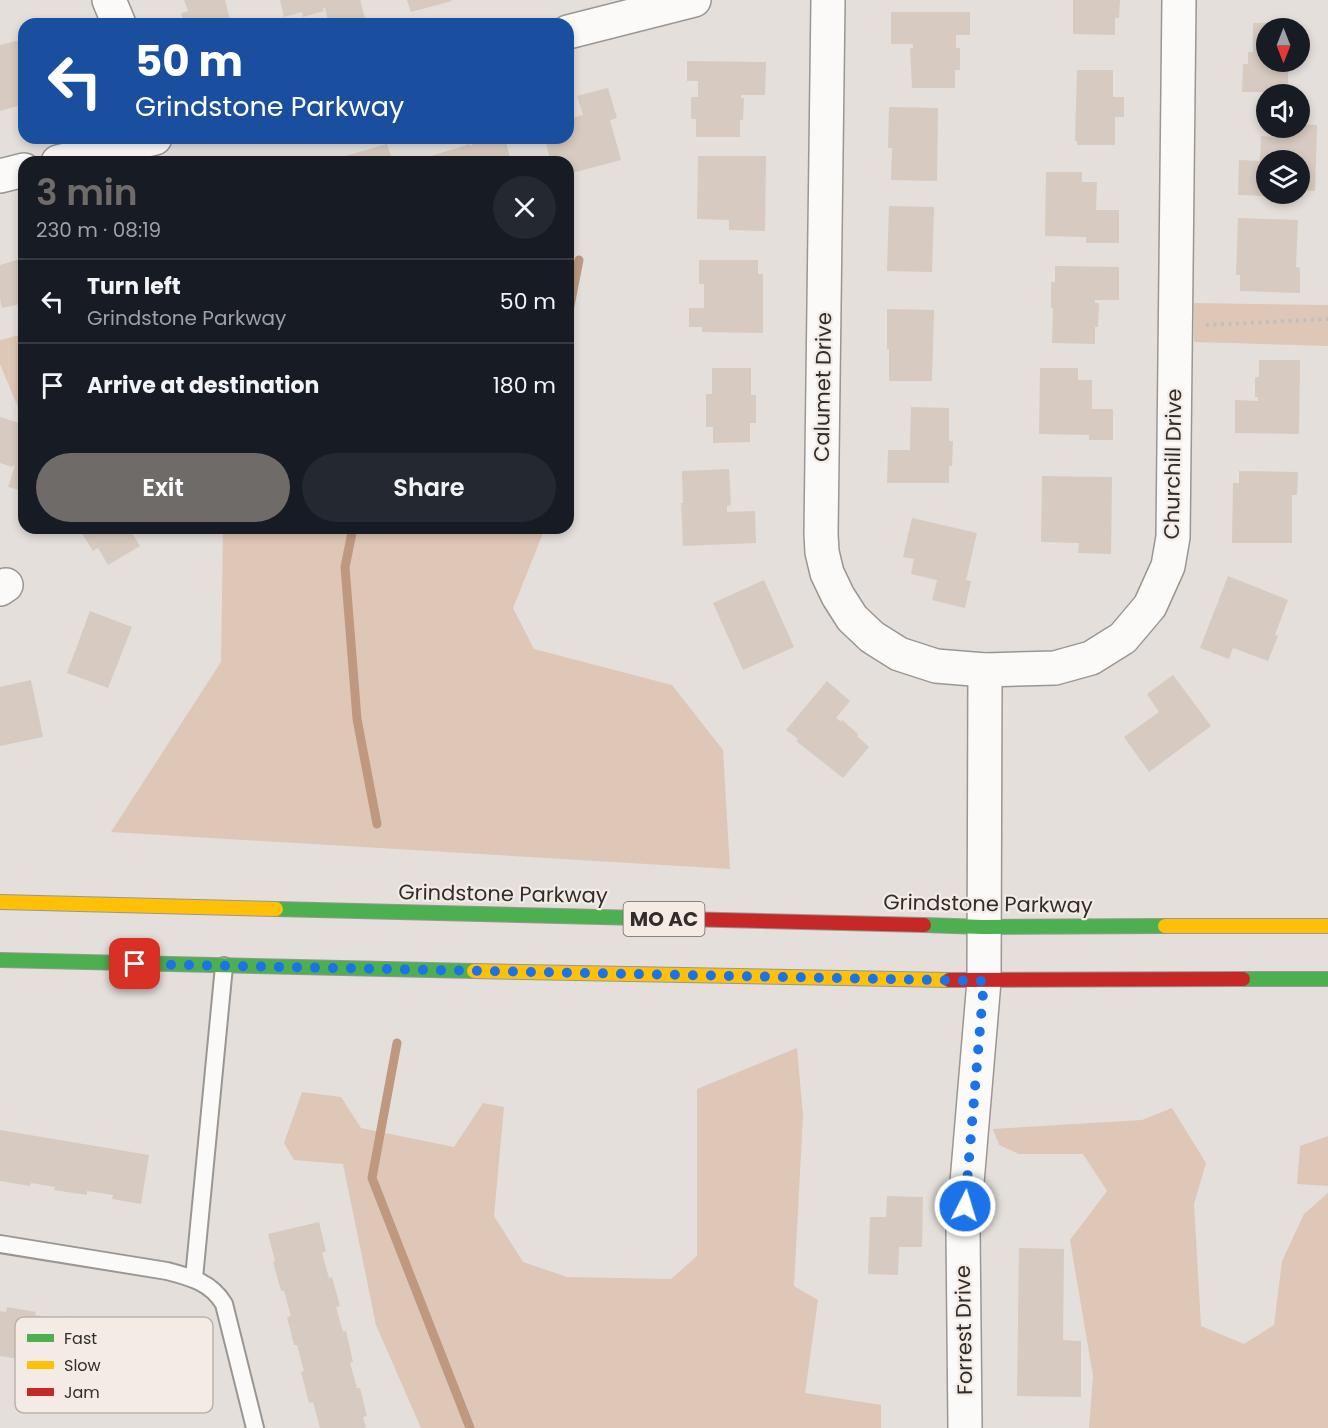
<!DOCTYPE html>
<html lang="en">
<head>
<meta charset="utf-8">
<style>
  body { margin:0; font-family:Poppins,sans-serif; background:#242831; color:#f1f3f6; height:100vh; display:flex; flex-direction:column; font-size:22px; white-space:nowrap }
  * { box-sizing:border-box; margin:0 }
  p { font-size:20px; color:#9ea1a6 }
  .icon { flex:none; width:33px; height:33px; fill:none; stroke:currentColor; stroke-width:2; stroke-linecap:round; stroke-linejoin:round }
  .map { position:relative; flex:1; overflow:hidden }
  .panel { position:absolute; left:18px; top:156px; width:556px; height:378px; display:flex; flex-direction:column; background:#171b24; border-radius:18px; box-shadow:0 3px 9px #0003 }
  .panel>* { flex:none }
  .guide { position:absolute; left:18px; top:18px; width:556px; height:126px; border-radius:18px; box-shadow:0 3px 9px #0003; background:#1a4fa0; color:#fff; overflow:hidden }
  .needle { width:39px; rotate:180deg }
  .buttons { position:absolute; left:1256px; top:18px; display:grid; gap:12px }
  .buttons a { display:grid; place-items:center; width:54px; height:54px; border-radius:50%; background:#171b24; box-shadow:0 3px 9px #0003; font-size:30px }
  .pin { position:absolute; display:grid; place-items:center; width:51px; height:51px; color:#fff; margin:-26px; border-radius:12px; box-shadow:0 3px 9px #0006 }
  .me { position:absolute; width:66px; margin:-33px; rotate:5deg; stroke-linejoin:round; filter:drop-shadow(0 0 4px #0008) }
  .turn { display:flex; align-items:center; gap:21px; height:126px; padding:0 18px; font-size:27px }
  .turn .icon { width:78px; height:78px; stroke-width:2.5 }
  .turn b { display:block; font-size:42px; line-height:51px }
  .round { display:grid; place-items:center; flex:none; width:63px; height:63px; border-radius:32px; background:#242831 }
  .head { display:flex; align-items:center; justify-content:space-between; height:102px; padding:0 18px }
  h1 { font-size:36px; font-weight:600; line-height:45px; color:#6f6b68 }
  .primary-button { display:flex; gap:12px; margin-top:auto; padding:12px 18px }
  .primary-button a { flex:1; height:69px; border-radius:36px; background:#6f6b68; color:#fff; font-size:24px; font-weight:600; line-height:69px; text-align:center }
  .primary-button a+a { background:#242831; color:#f1f3f6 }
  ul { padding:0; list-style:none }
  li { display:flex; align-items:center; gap:18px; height:84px; padding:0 18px; border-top:2px solid #363941 }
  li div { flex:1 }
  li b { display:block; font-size:22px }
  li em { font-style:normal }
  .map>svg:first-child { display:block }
  .green { fill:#dec7b6 }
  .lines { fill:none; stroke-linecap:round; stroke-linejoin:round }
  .stream { stroke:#be9980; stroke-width:9 }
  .building { fill:#d7cac0 }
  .lane-casing { stroke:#9a9692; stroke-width:20 }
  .street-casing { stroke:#9a9692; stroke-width:36 }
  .fast-casing { stroke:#9a9692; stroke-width:16 }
  .slow-casing { stroke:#9a9692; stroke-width:16 }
  .jam-casing { stroke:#9a9692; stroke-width:16 }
  .path { stroke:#c1c0bf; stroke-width:4; stroke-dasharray:3 4.5; stroke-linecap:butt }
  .lane { stroke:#fbfaf9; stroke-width:16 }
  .street { stroke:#fbfaf9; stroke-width:33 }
  .fast { stroke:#4caf50; stroke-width:14 }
  .slow { stroke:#ffc107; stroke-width:14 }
  .jam { stroke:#c62828; stroke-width:14 }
  .route { stroke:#1a73e8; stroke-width:10; stroke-dasharray:0 18 }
  .labels { text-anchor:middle; stroke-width:4.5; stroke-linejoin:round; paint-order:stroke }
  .shield { fill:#f4ebe5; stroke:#6b6662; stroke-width:1.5 }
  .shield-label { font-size:20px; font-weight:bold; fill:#302d2a }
  .street-label { font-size:21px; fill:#302d2a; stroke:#f4ebe5 }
  .key { fill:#f4ebe5; stroke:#b9b2ad; stroke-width:1.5 }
  .key-label { font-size:16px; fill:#302d2a }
</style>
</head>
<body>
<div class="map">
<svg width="1328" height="1428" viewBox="0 0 1328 1428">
  <rect width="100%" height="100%" fill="#e4dfda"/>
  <!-- green -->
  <g class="green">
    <polygon points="1194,303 1328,305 1328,346 1194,342"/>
    <polygon points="24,334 24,414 20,412 0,364 0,340"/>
    <polygon points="223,528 545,528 513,608 534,649 672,685 723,750 730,869 111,832 221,662"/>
    <polygon points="797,1048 803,1116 794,1286 818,1300 805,1393 881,1405 881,1428 421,1428 376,1325 343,1164 294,1160 284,1143 302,1092 341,1097 361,1128 454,1147 483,1103 504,1107 494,1216 523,1262 567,1277 671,1279 697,1256 697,1089"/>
    <polygon points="1172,1108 1206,1163 1194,1204 1201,1326 1244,1344 1274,1325 1282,1261 1304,1214 1328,1193 1328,1428 1089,1428 1093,1376 1070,1240 1107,1191 1083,1154 1019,1154 999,1145 993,1129 1142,1120"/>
    <polygon points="1328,1136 1328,1186 1297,1184 1300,1146"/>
  </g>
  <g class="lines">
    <!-- stream -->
    <g class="stream">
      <polyline points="568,316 579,260"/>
      <polyline points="353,528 345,567 357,719 377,824"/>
      <polyline points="397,1043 372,1178 470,1428"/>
    </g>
  </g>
  <!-- building -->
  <g class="building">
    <polygon points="184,0 225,0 231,24 184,24 181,13 188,11"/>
    <polygon points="280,0 360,0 366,22 357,24 329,24 325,8 323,8 324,11 303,17 302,12 284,17"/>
    <polygon points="407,0 452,0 452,1 411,12"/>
    <polygon points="1073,0 1120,0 1119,18 1115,18 1115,35 1073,34"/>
    <polygon points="891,12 970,12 970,35 956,35 956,48 960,48 960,70 955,70 955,88 912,88 910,48 913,48 913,44 891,44"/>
    <polygon points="1253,23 1288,23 1288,28 1266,28 1266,62 1288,62 1288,92 1242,92 1243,64 1248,64 1248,52 1253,52"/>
    <polygon points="24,39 24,104 0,111 0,45"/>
    <polygon points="687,61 766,62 765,95 741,95 741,98 744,98 743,120 740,120 740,137 696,137 696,119 691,119 691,97 698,97 698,81 687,81"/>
    <polygon points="1077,70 1113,70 1113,97 1124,97 1124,117 1115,117 1115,145 1077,145 1077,141 1075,141"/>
    <polygon points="608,88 617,118 610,120 621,160 568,174 568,162 551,162 545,140 555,138 568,138 568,119 583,115 577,96"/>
    <polygon points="889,107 938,108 937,181 891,180 892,148 888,148"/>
    <polygon points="1299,124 1317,125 1315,191 1299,191 1299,160 1266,160 1266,194 1268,194 1268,196 1238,195 1239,160 1260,161 1261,136 1275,137 1275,128 1299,128"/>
    <polygon points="471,138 505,138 511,162 432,162 431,156 470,144 470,146 472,146"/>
    <polygon points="387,144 393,162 328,162 328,161"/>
    <polygon points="698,156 766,156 765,231 729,230 729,220 697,219"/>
    <polygon points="1046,172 1082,172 1082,182 1097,182 1096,210 1119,210 1119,243 1086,243 1086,237 1045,236"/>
    <polygon points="889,206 934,207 932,272 887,271"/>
    <polygon points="1238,218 1298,220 1296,267 1300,268 1300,293 1240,291 1240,275 1236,275"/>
    <polygon points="24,258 24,303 2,308 0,299 0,265"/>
    <polygon points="699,260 758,260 758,274 763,274 763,333 702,332 702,327 689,327 689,308 704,308 704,284 699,284"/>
    <polygon points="1055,266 1119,267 1119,300 1095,300 1095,303 1099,303 1098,327 1095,327 1095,344 1052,343 1053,308 1051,308 1051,282 1055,282"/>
    <polygon points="887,309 934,310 932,381 889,381 889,349 887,349"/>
    <polygon points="1259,360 1300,360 1299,434 1235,433 1235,400 1258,401 1258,397 1255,397 1255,377 1259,377"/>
    <polygon points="712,368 751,368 751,395 756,395 756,423 750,423 750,442 713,443 713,427 706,427 706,394 712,394"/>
    <polygon points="1040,368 1078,368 1078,380 1092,380 1092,409 1113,409 1113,440 1089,440 1089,435 1039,434"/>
    <polygon points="911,407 949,408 949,441 953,441 952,466 949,466 949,483 887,483 888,450 910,450"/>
    <polygon points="0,417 19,423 21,419 24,420 24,491 8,487 15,466 13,465 12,467 0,463"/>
    <polygon points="729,469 731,505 727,506 727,512 755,511 756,543 683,546 681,503 683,503 682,471"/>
    <polygon points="1239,471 1298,472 1297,495 1292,495 1292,543 1232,543 1233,483 1239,483"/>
    <polygon points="1042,476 1112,477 1111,554 1078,553 1079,543 1041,542"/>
    <polygon points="912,518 977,533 966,580 971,581 965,608 932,600 937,580 911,574 914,559 903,557"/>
    <polygon points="87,528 129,528 140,546 108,565 98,548 93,551 81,532"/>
    <polygon points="1228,576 1288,600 1275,635 1278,636 1268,661 1233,648 1229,659 1200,648"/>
    <polygon points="764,580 794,647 743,670 713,603"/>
    <polygon points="90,611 132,627 108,688 67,673"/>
    <polygon points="1173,675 1211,726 1149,772 1124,737 1159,712 1147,694"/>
    <polygon points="31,680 43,737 0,746 0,687"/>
    <polygon points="827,681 850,701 836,718 841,722 842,720 858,734 857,736 869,747 843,778 796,741 798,739 786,730"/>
    <polygon points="0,1130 149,1155 141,1204 112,1199 113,1195 87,1191 87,1195 54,1190 55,1187 31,1183 30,1186 0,1181"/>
    <polygon points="887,1196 923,1197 922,1247 899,1247 898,1275 868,1274 870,1217 886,1217"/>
    <polygon points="319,1222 326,1251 322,1253 329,1278 332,1277 340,1306 336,1307 343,1332 346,1331 353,1362 350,1363 357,1388 360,1388 367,1416 363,1417 366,1428 320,1428 313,1402 309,1403 301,1372 304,1371 297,1345 294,1345 287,1317 291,1316 284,1291 281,1291 273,1262 275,1261 268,1234"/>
    <polygon points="1019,1248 1064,1249 1063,1340 1081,1341 1081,1397 1017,1396"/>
    <polygon points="7,1307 36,1312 35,1315 63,1320 63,1316 92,1321 91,1324 117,1328 118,1323 150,1328 149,1332 177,1336 169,1388 137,1383 138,1377 113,1374 112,1378 81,1373 82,1371 55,1367 55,1370 24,1364 25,1360 0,1356 0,1311 6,1312"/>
  </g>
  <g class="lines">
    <!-- lane casing -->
    <g class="lane-casing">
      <g id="lane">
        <path d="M0,1244L167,1271C190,1277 211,1282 224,1304L255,1428"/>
        <polyline points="194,1278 224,966"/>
      </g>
    </g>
    <!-- street casing -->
    <g class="street-casing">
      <g id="street">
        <polyline points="109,0 119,24"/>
        <polyline points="828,0 821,534 822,552 827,573 838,596 852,618 872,637 899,654 936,666 985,670 1055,668 1091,658 1123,638 1150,606 1168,566 1173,537 1179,0"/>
        <polyline points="568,32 694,0"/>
        <polyline points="58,162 155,138"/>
        <polyline points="0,176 24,170"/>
        <polyline points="0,589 6,585"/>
        <polyline points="965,1428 963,1230 984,981 985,670"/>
      </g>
    </g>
    <!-- fast casing -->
    <g class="fast-casing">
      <g id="fast">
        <polyline points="276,909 682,919"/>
        <polyline points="924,925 983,927 1165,926"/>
        <polyline points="0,960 474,971"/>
        <polyline points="1243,979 1328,979"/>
      </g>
    </g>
    <!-- slow casing -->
    <g class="slow-casing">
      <g id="slow">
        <polyline points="0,902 276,909"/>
        <polyline points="1165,926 1328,926"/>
        <polyline points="474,971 949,980"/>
      </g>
    </g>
    <!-- jam casing -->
    <g class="jam-casing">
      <g id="jam">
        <polyline points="682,919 924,925"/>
        <polyline points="949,980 1243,979"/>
      </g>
    </g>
    <!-- path -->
    <polyline class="path" points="1206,325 1328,319"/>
    <!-- lane -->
    <use href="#lane" class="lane"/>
    <!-- street -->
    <use href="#street" class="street"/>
    <!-- fast -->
    <use href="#fast" class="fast"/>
    <!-- slow -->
    <use href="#slow" class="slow"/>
    <!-- jam -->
    <use href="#jam" class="jam"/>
  </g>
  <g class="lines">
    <!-- route -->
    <polyline class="route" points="135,964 984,981 965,1206"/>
  </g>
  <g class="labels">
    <!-- shield labels -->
    <rect class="shield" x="623.5" y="902" width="81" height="34" rx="4.5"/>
    <g class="shield-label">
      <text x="664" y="926">MO AC</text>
    </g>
    <!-- street labels -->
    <g class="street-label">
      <text transform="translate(823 387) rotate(-89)" y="7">Calumet Drive</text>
      <text transform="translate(1173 464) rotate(-89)" y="7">Churchill Drive</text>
      <text transform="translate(503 894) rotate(1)" y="7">Grindstone Parkway</text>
      <text transform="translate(988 904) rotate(1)" y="7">Grindstone Parkway</text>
      <text transform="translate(964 1330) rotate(-91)" y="7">Forrest Drive</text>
    </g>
  </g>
  <!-- legend -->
  <rect x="15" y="1317" width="198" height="96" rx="9" class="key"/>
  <rect x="27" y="1334" width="27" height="8" fill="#4caf50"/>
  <rect x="27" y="1361" width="27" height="8" fill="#ffc107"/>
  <rect x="27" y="1388" width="27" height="8" fill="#c62828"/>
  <g class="key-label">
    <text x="64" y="1344">Fast</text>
    <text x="64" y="1371">Slow</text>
    <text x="64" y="1398">Jam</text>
  </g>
</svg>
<div class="buttons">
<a><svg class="needle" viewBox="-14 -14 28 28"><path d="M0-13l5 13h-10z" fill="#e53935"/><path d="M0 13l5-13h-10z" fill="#9ea1a6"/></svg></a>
<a><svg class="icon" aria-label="sound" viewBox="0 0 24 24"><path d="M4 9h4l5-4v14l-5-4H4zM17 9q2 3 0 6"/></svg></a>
<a><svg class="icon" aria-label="layers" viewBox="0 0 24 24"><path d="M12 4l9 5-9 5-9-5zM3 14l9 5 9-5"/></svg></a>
</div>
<div class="pin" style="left:135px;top:964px;background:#d93025"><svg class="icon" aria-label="arrive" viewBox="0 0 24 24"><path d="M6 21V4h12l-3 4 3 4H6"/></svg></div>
<svg class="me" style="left:965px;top:1206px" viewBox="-20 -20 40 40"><circle r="17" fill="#1a73e8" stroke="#fff" stroke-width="3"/><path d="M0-11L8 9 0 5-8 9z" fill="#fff"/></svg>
<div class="guide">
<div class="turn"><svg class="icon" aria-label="left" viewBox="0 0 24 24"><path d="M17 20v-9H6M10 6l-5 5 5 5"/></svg><div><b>50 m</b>Grindstone Parkway</div></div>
</div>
<section class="panel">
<div class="head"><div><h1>3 min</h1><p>230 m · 08:19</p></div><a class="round"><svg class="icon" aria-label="close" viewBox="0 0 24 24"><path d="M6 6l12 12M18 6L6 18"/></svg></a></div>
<ul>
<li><svg class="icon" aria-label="left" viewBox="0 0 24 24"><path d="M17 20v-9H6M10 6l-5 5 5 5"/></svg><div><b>Turn left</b><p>Grindstone Parkway</p></div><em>50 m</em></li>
<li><svg class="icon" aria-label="arrive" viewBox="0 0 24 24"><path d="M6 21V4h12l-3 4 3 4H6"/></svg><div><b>Arrive at destination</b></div><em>180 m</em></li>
</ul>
<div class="primary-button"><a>Exit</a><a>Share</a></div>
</section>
</div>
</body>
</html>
